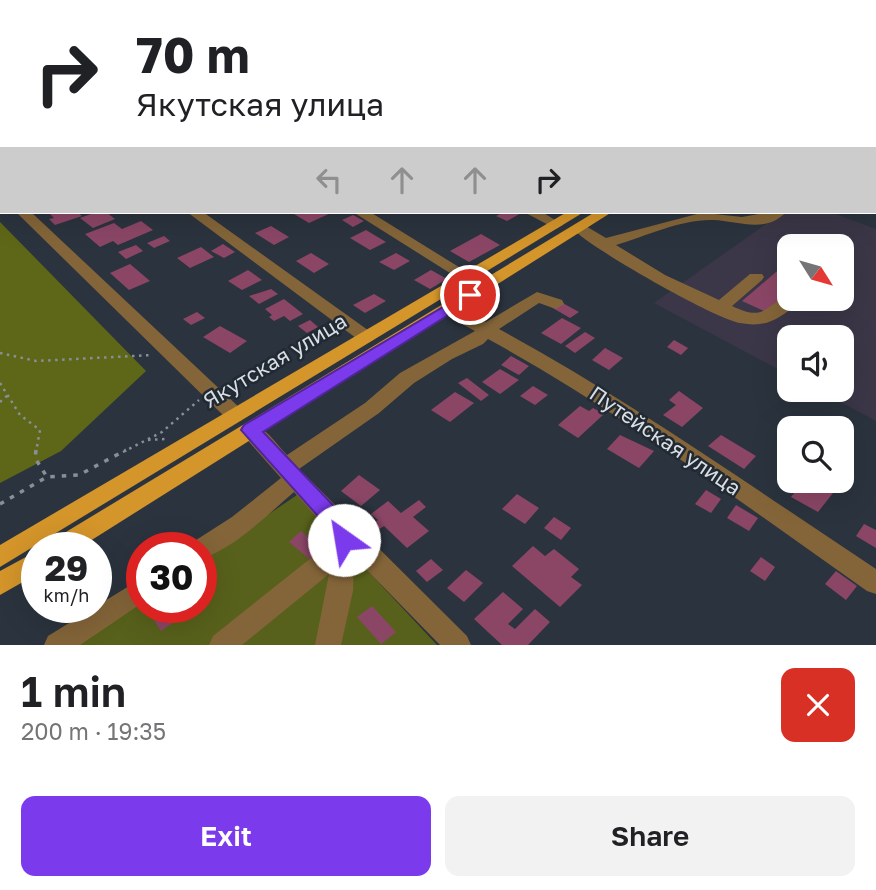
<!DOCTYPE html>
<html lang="en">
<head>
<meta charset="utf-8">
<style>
  body { margin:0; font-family:"Golos Text",sans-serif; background:#f2f2f2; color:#202124; height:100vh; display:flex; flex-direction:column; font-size:26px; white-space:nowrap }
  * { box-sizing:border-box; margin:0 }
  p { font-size:23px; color:#757577 }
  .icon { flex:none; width:38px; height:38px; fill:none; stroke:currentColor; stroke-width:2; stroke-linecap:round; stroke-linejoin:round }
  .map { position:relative; height:645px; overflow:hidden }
  .panel { display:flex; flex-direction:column; background:#fff; flex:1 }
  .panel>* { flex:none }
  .banner { position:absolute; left:0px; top:0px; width:877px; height:214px; box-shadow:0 7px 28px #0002; background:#fff; color:#202124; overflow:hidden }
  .needle { width:46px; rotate:127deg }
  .tools { position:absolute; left:777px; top:234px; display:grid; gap:14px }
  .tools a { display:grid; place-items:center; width:77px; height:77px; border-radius:14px; background:#fff; box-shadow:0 7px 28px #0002; font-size:35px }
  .speed { position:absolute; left:21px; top:532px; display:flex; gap:14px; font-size:35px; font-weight:700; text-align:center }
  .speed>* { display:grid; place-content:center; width:91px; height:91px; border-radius:50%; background:#fff; box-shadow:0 7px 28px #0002; line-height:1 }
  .speed small { font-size:18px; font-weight:400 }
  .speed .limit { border:10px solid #d22; background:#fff; color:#111 }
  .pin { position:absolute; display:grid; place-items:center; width:60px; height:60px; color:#fff; margin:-30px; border:4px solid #fff; border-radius:50%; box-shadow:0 2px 7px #0007 }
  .me { position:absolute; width:77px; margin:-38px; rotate:328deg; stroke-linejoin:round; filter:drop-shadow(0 0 5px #0008) }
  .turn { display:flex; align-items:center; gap:24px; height:147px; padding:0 21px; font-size:32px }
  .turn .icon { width:91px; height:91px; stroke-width:2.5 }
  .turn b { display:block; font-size:49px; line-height:60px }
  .lanes { display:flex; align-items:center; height:66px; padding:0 21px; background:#0003; justify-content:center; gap:35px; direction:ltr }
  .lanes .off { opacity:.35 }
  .round { display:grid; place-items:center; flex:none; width:74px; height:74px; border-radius:14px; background:#f2f2f2 }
  .head { display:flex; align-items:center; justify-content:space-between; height:119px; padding:0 21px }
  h1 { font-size:42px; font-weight:600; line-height:52px }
  .primary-button { display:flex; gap:14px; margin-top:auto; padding:14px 21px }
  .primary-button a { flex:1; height:80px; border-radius:14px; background:#7c3aed; color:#fff; font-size:28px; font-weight:600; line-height:80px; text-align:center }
  .primary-button a+a { background:#f2f2f2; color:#202124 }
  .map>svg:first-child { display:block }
  .industrial { fill:#3b3748; fill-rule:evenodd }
  .green { fill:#58611b }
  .forest { fill:#5e6717 }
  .building { fill:#8b4666 }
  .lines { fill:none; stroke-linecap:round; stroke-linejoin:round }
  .path-far2 { stroke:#898f98; stroke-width:2; stroke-dasharray:2 2.5; stroke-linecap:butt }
  .path-far1 { stroke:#898f98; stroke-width:2.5; stroke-dasharray:2.5 4.5; stroke-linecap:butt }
  .path { stroke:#898f98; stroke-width:3.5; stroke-dasharray:4.5 7; stroke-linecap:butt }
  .minor { fill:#846539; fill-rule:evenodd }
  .major { fill:#d4952a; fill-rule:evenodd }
  .route { fill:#7c3aed; stroke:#51269a; stroke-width:2 }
  .labels { text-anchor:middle; stroke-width:5; stroke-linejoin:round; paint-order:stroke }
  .street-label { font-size:21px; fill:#d9dee5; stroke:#212933 }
</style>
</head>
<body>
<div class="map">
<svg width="876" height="645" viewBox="0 0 876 645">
  <rect width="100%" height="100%" fill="#2b333e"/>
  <!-- industrial -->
  <path class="industrial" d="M783,212H830L876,229V421L818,390H842V338H789V375L654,303ZM789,247H842V299H789Z"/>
  <!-- green -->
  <polygon class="green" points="297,495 437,645 76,645 142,600 142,607 201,607 201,560"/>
  <!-- forest -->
  <g class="forest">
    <polygon points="229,0 876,0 876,19 875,2"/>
    <polygon points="0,222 146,371 61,451 0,483"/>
  </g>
  <!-- building -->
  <g class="building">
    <polygon points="53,212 77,212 82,216 55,225 49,219 54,218 49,213"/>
    <polygon points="96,212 106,212 115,219 93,228 80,218"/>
    <polygon points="299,212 333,212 309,223 294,214"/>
    <polygon points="504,212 523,212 507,221 496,216"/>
    <polygon points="353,215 364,221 353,227 342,220"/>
    <polygon points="141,221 153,230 118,245 113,241 100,247 85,234 114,223 122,229"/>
    <polygon points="271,226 289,237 274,245 255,233"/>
    <polygon points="366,230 386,242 370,250 350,238"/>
    <polygon points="481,234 500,245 469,262 450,251"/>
    <polygon points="164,236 170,241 154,248 147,243"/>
    <polygon points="223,244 235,252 224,258 211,251"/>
    <polygon points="136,245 143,251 126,259 118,252"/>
    <polygon points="201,247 214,257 190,268 177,258"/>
    <polygon points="311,253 329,264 314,273 296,261"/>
    <polygon points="396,253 410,261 394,270 379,262"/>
    <polygon points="789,261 789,291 766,312 742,301"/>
    <polygon points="130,264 150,281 129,290 110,273"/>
    <polygon points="248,270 262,280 242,290 228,281"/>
    <polygon points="431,270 447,279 430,289 414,280"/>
    <polygon points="271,289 278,294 259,304 249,296"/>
    <polygon points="374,294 386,301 365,313 353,305"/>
    <polygon points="284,299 303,314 290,321 284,316 274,321 269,317 272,315 265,309"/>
    <polygon points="559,301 579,312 570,318 551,307"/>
    <polygon points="197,312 205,318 191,325 183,319"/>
    <polygon points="562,318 581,328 561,344 541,333"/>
    <polygon points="310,320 318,327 307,333 298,326"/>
    <polygon points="220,326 247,341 230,353 203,337"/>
    <polygon points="585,332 595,338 575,353 565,346"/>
    <polygon points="674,340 688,348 681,355 667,347"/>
    <polygon points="605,348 623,358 609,370 592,360"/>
    <polygon points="511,356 529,366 519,375 501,365"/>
    <polygon points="500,369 519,380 500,394 482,382"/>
    <polygon points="467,378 489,395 481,401 458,383"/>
    <polygon points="533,386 548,395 535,405 520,396"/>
    <polygon points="679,391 703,408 682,427 663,415 676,405 669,400"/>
    <polygon points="455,392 474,403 450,422 431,410"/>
    <polygon points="580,406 589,411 593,408 604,414 578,438 558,425"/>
    <polygon points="620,435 654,451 639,468 607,449"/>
    <polygon points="721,435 756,456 744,469 708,446"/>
    <polygon points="359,475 380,490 361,506 341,491"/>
    <polygon points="803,482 812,488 816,483 833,493 818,512 791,497"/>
    <polygon points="706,490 721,499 711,513 695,504"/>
    <polygon points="517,494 539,508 525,524 502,509"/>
    <polygon points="419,500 426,507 413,517 429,531 407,548 384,526 378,530 372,524 378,520 371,514 388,501 401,513"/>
    <polygon points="736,505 758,518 749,531 727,518"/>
    <polygon points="554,517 571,528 561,540 544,528"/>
    <polygon points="864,524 876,530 876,548 856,536"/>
    <polygon points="301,531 327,552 314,563 289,542"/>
    <polygon points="533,546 545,556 554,549 579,569 571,577 582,585 560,607 512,566"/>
    <polygon points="761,557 775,567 765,581 750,571"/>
    <polygon points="431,559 443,570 427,582 416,571"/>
    <polygon points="466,570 483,583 464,602 447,588"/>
    <polygon points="836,571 857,586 846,600 825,584"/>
    <polygon points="503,592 523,609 508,624 515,629 535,609 550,622 528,645 502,645 474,619"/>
    <polygon points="372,606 396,632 381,644 357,617"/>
    <polygon points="166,607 187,607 190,611 161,631 152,617"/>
  </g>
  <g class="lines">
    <!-- path-far2 -->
    <g class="path-far2">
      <polyline points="295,0 309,2"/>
      <polyline points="47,2 55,0"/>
      <polyline points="288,2 292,0"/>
      <polyline points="331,2 391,1"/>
      <polyline points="734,2 755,0"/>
    </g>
    <!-- path-far1 -->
    <g class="path-far1">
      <polyline points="0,353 36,361 153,355"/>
      <polyline points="0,383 20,415 40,430 36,452"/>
      <polyline points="0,402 8,395"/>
      <polyline points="148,440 166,439"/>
      <polyline points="123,452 162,432 199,400"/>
    </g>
    <!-- path -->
    <g class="path">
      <polyline points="36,450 35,458 47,477"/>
      <polyline points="0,504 47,477 79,475 126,450"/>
    </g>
    <!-- minor -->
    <g class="minor">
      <polygon points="3,0 13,0 14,2 4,2"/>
      <polygon points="106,0 115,0 116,2 107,2"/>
      <polygon points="209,0 220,0 221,2 210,2"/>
      <rect x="0" y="9" width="2" height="6"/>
      <polygon points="876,56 876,63 875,63 875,56"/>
      <rect x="0" y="66" width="2" height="7"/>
      <rect x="0" y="185" width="2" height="10"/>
      <polygon points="16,212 31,212 242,410 245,415 242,420 235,422 228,420"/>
      <polygon points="187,212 203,212 372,333 375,337 372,341 360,341"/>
      <polygon points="353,212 370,212 475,277 473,280 461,280"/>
      <polygon points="524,212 542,212 563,225 556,229"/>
      <path d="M697,212L742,217L769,212H786C766,234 738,221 713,220C682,219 646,236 616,245L665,275L719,300L750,274H762L764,277L762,280L732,306C765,322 764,306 789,295V299H800L798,303C779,319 767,328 740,323C715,319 588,247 572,228L574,225H584L606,238L697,214Z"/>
      <path d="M537,292L562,300L564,304L556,309L539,303L499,329C630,400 752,487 876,569V594L867,591C743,504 621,412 488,339L483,344L452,359L414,383L379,413L299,469L467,636L471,645H440L354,557L353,591L341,645H315L329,574L242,645H209L213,636L311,558L331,552L337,540L294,492C266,516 236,547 201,559V548H190L193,542L232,517L281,478L243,435L240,430L243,425C261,419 275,443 287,455L365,403L400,373L475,331L442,313L439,309L442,305H454L486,322Z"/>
      <polygon points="142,578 142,603 80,645 44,645 48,636"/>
    </g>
    <!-- major -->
    <g class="major">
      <polygon points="876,29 876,36 875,36 875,29"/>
      <rect x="875" y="43" width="1" height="6"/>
      <polygon points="567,212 584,212 0,567 0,545"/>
      <polygon points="595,212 612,212 79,548 47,548 51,541"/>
      <polygon points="37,551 37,574 0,595 0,571"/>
    </g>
  </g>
  <!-- route -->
  <polygon class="route" points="470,291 477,295 475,298 263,432 352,525 355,532 352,547 344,549 337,547 334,534 241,430 244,425"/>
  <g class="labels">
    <!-- street labels -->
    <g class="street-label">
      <text transform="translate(275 361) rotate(-31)" y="7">Якутская улица</text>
      <text transform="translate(665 441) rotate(34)" y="7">Путейская улица</text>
    </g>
  </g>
</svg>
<div class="tools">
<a><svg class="needle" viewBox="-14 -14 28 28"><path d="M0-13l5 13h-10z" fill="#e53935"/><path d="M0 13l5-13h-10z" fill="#757577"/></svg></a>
<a><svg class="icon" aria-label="sound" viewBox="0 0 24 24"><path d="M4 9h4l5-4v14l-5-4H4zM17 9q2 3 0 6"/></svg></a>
<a><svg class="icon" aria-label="search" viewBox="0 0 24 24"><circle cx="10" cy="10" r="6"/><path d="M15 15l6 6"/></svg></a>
</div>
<div class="speed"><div>29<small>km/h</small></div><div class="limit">30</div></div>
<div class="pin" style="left:470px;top:295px;background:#d93025"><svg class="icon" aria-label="arrive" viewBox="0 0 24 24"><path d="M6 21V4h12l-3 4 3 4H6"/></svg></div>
<svg class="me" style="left:344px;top:540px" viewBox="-20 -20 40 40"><circle r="19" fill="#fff"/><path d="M0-13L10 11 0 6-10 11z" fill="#7c3aed"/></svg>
<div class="banner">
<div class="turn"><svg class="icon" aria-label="right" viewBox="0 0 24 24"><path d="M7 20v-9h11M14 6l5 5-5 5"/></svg><div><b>70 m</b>Якутская улица</div></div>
<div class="lanes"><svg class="icon off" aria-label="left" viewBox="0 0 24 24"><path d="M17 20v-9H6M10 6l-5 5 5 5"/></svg><svg class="icon off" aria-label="ahead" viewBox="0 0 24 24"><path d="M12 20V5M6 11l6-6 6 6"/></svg><svg class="icon off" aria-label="ahead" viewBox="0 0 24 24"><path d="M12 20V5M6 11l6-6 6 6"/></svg><svg class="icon" aria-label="right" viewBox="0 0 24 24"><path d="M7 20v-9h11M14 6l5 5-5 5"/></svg></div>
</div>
</div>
<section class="panel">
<div class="head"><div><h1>1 min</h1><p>200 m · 19:35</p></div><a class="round" style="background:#d93025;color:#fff"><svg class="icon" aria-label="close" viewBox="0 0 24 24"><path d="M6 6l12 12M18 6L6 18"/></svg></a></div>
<div class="primary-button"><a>Exit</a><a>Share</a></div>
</section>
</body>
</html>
